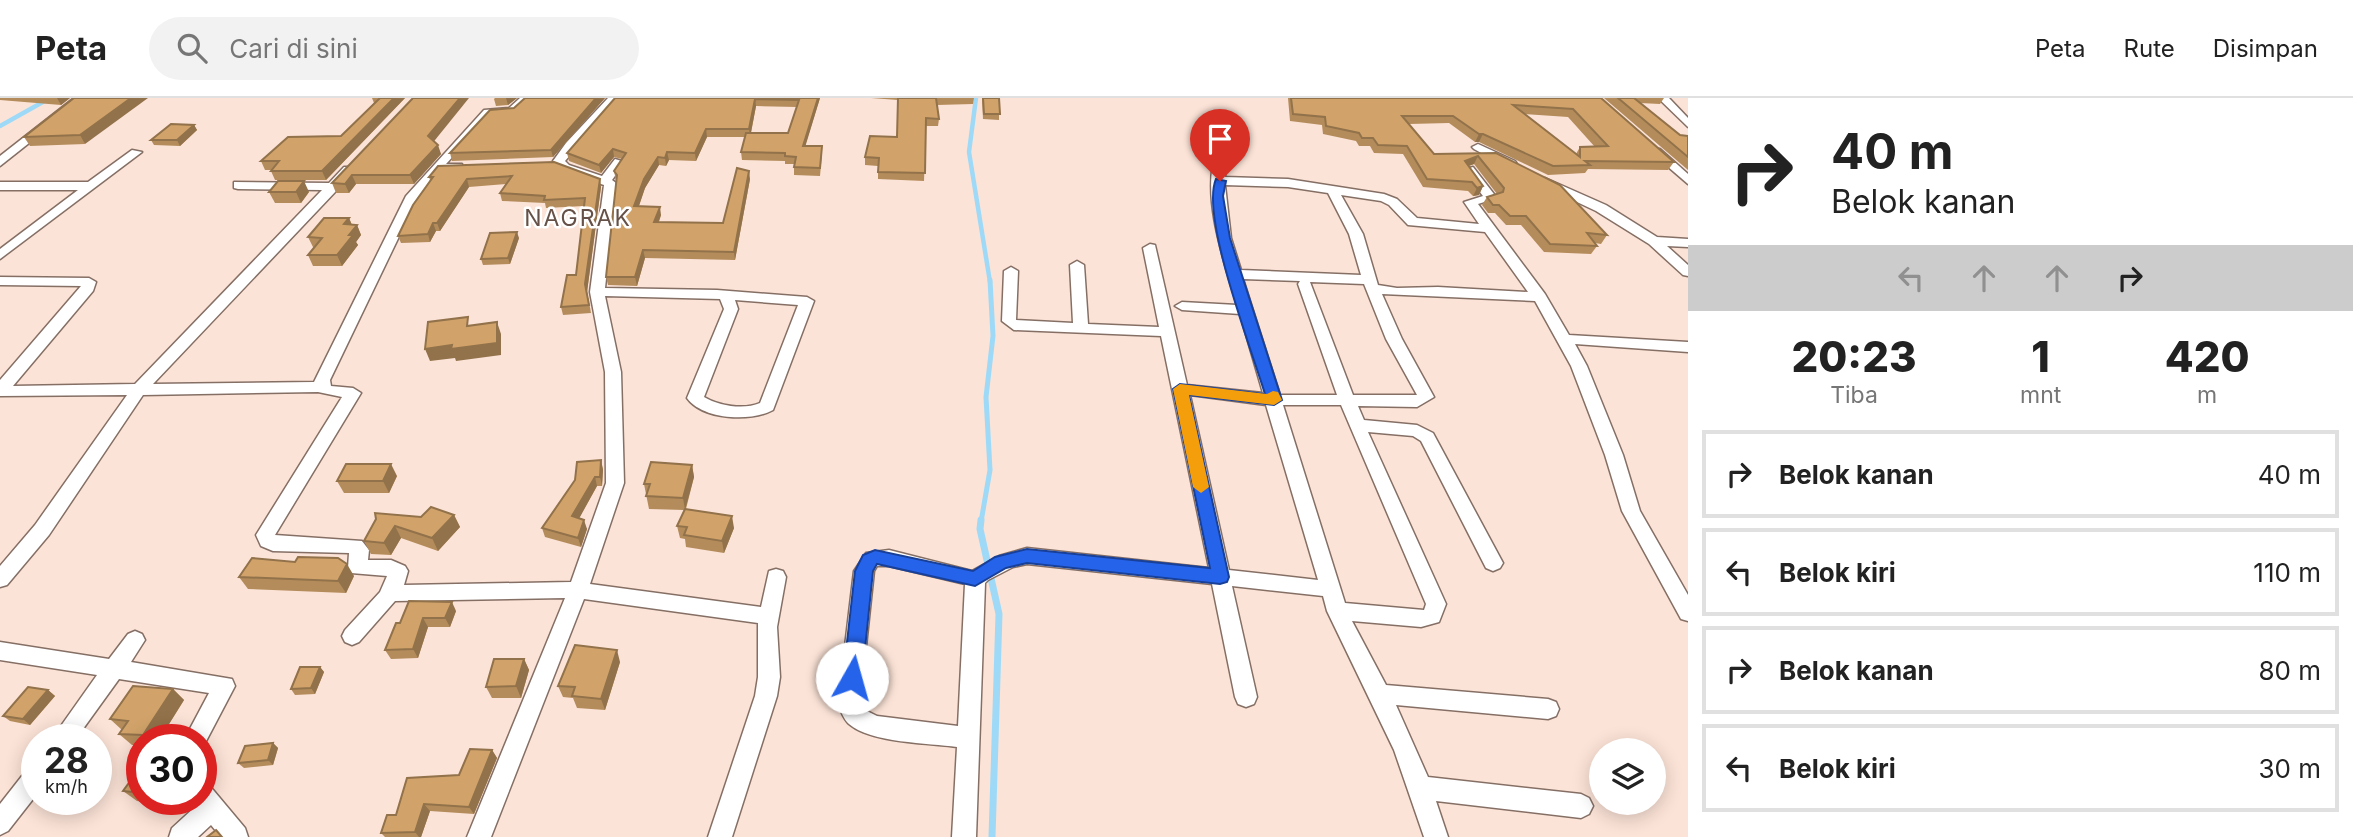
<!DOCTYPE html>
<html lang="id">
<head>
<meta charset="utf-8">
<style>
  body { margin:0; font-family:Inter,sans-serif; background:#f2f2f2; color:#222; height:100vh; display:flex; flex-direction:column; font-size:26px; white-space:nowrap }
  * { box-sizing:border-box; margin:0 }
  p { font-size:23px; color:#767676 }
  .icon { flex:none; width:38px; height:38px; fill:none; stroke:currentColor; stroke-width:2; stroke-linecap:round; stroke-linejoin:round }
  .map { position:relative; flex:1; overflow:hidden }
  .side { display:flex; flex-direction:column; background:#fff; width:665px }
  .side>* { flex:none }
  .top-card { background:#fff; color:#222; overflow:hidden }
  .controls { position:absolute; left:1589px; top:640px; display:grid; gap:14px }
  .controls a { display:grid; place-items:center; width:77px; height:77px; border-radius:50%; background:#fff; box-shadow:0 4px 18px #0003; font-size:35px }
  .speed { position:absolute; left:21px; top:626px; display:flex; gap:14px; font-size:35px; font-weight:700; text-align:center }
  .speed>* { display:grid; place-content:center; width:91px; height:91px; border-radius:50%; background:#fff; box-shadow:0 4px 18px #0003; line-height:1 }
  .speed small { font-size:18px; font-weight:400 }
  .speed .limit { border:10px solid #d22; background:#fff; color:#111 }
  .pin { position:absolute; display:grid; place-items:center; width:60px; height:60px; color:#fff; margin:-72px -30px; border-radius:50% 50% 50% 0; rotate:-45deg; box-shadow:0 0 7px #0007 }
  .pin .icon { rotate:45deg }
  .me { position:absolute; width:77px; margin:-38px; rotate:7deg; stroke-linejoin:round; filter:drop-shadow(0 0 5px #0008) }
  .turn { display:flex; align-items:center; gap:24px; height:147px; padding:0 28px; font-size:32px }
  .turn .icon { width:91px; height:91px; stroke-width:2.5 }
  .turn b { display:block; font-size:49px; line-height:60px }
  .lanes { display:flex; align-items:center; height:66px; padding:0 28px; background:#0003; justify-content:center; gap:35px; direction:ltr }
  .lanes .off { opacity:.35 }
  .eta { display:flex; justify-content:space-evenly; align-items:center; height:119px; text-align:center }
  .eta b { font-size:42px; font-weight:800; line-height:49px }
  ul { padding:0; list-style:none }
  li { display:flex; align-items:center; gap:21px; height:88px; margin:0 14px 10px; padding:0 14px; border:4px solid #e0e0e0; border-radius:0px }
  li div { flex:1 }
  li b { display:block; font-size:26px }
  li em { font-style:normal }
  header { display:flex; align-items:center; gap:42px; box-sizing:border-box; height:98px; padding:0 35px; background:#fff; border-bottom:2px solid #e0e0e0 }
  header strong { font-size:33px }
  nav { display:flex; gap:38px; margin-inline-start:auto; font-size:24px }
  .search { width:490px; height:63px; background:#f2f2f2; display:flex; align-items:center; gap:18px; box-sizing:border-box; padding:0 24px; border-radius:38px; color:#767676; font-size:26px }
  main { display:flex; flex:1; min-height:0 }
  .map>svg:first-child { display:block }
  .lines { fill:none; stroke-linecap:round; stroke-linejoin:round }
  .stream-far2 { stroke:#9edaf7; stroke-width:4.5 }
  .stream-far1 { stroke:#9edaf7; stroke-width:5 }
  .stream { stroke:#9edaf7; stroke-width:7 }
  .street-casing { stroke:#856f65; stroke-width:3 }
  .street { fill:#fff; fill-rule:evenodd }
  .wall { fill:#b48c5b; fill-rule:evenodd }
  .shaded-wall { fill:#92724a }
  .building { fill:#d1a36a; stroke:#92724a; stroke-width:2; fill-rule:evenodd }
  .route { fill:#2563eb; stroke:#184099; stroke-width:2 }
  .slow { fill:#f59e0b }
  .labels { text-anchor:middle; stroke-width:5; stroke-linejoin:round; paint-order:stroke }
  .far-quarter-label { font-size:23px; letter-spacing:2px; fill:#655147; stroke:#fff }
</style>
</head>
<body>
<header>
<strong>Peta</strong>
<div class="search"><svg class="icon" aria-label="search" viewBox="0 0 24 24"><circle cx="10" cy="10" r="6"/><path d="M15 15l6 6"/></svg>Cari di sini</div>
<nav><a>Peta</a><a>Rute</a><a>Disimpan</a></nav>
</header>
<main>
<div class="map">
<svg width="1688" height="739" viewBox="0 0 1688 739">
  <rect width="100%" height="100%" fill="#fce3d7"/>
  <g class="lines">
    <!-- stream-far2 -->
    <g class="stream-far2">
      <polyline points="976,0 969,54 990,184"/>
      <polyline points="0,28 50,0"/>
    </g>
    <!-- stream-far1 -->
    <polyline class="stream-far1" points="981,424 990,372 986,299 993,238 990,182"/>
    <!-- stream -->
    <polyline class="stream" points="981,422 980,431 999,516 992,739"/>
    <!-- street casing -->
    <g class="street-casing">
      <g id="street">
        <polygon points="74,0 86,0 0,68 0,58"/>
        <path d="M520,0H531L516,15L491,17L446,66H462V72L439,73L418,99L330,282L331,288L353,290L361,295L275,437L362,443L369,452L368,462H391L405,468L408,473L404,487L571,484L606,385L605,274L590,194L604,87L561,73L553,63L566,45L608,0H619L565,63L569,67L602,78L615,61L625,64L612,82L616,85L605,190L717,192L807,199L814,203L773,312C751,324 703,322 687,300L724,211L720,201L605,198L621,274L624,385L590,486L761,509L769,473L776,471L783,473L786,479L777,529L780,579L777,598L732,739H708L755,598L758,579V525L584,501L491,739H467L565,500L395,503L359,544L352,547L345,544L342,538L345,532L380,494L387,478L351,475L348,470L349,455L273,453L261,448L256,437L342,299L318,294L143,297L49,437L7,487L0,489V468L35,427L127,297L0,298V282L81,188L0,187V179L89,180L96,184L93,193L13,288L135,286L322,92L238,91L234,90V84L329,85L344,69H352L354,72L337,92L153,286L314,284L406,98L484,12L509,10ZM735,202L798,207L760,305C744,312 719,308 704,299L738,211Z"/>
        <polygon points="1658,0 1669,0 1688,20 1688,29"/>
        <polygon points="1478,46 1515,63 1517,66 1507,69 1474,51 1472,49"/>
        <polygon points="1652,51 1660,51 1688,76 1688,86 1652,55"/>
        <polygon points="132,52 142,54 0,161 0,151 78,92 0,92 0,84 88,84"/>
        <path d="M1217,52L1227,54L1225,79L1288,81L1384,96L1397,101L1417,120L1479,126L1464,104L1483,98L1463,72L1473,69L1497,100L1478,106L1545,196L1569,237L1688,244V254L1575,246L1587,268L1623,357L1640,413L1688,497V523L1681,521L1622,413L1605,357L1571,268L1535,203L1382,196L1402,241L1434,299L1417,309L1358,308L1364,322L1417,327L1433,335L1503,465L1500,470L1493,473L1486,470L1421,343L1413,338L1368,334L1446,506L1439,524L1421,529L1352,523L1386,587L1548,601L1556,604L1559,611L1556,618L1548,621L1396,607L1428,679L1581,696L1589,700L1593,708L1589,716L1581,720L1436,703L1448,739H1424L1394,652L1327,513L1323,498L1232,488L1257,599L1254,606L1246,609L1238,606L1235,599L1212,486L1027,466L1013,469L988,482L985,485L976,739H952L957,649C929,645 870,645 849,626C844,622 841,613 838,607L854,473L866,455L889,452L972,473L999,458L1027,450L1209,470L1161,238L1014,232L1002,223L1004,173L1011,169L1018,173L1016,222L1073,225L1070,167L1077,163L1084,167L1088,226L1159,229L1143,150L1150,146L1155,147L1187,287L1263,295L1240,216L1182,212L1175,208L1182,204L1237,207C1224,164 1200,95 1217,52ZM1225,87L1288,89L1328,95L1349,136L1361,177L1241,172L1231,140ZM1341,97L1381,103L1389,107L1408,127L1485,134L1528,194L1438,189L1397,190L1378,187L1363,136ZM1243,181L1300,183L1298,186L1337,297H1280ZM1310,184L1364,186L1386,241L1417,297H1353ZM1190,297L1266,307L1318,482L1229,472ZM1283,307H1341L1426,506L1424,512L1345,505ZM877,468H889L965,486L958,628L877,618L865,612L860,605L874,473Z"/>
        <polygon points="1545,80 1606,107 1657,139 1688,141 1688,149 1667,148 1688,167 1688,178 1683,177 1649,146 1596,113 1541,87 1539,84"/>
        <polygon points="135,533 142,536 145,542 131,564 232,581 235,588 203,649 201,642 184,642 209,595 119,581 75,642 51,642 97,577 0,562 0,544 109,561 128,536"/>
        <polygon points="37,666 37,696 8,733 0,737 0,706 29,669"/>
        <polygon points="201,684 209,687 245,730 248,739 221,739 211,727 198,739 169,739 172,730 196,708 192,702 201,702"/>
      </g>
    </g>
    <!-- street -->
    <use href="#street" class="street"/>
  </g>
  <!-- wall -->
  <g class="wall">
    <polygon points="0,0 70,0 61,7 0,2"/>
    <polygon points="74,0 85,46 30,48 24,39"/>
    <polygon points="372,0 405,0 326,82 275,82 271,73 271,72 265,72 261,63 341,38 374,5"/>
    <polygon points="495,0 517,0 508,7 496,8 494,1"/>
    <polygon points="525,0 605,0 553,59 452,63 450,55 514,10"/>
    <path d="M615,0H820L805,48L822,56L820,78L794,77V66H785V63L742,62L741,54L745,39H707L696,63L669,62L666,68L659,67L645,90L639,108L661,117L659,124L723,125L750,81L735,162L645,160L637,188L608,187L606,179L616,83L614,73L622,61L614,59L601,75L569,63L567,55ZM756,8L797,9L788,35H751Z"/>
    <polygon points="871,0 974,0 973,6 937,7 939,21 938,28 926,28 924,83 878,81 878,68 865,67 865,59 897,39 898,2"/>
    <polygon points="982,0 999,0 999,22 983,21"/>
    <path d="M1288,0H1601L1674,64L1668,72L1588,71L1585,75L1548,77L1479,44H1475L1449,25L1409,26L1434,56L1496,55L1607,137L1601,146L1595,145L1597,148L1591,156L1544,154L1521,127H1506L1495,115H1488L1482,107L1487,99L1497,96L1474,66L1469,68L1483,88L1479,97L1473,98L1468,93L1423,89L1403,56L1374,55L1370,48H1359L1356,43L1323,36L1322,27L1290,23ZM1524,16L1568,19L1595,49H1580L1576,56Z"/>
    <polygon points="1604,0 1664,0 1660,6 1640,5 1680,37 1688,38 1688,72"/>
    <polygon points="194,27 197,32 180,48 154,47 151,42"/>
    <polygon points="434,43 441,56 414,86 356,86 349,95 336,95 332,85"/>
    <polygon points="438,68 601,89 587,194 591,215 563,217 561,209 576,177 584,108 546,110 545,105 502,103 500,95 506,86 469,89 440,133 436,133 430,144 401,145 398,138 430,82 429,79"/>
    <polygon points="278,83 309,94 301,105 275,105 269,94"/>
    <polygon points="349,120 352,127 357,127 361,137 356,144 358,147 342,168 313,168 308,157 314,150 313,149 308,139"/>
    <polygon points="519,140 510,166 483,167 481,161"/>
    <polygon points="601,362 603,372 602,388 597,388 579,420 587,431 581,449 545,439 542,430"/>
    <polygon points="692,367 694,379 686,411 734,430 724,455 686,449 685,441 680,440 677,428 684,412 649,411 644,386"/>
    <polygon points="397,378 389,395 344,395 337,383"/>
    <polygon points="454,417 460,429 438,453 401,440 391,457 371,456 364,443 376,421"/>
    <polygon points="354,478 346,495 248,491 239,479"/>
    <polygon points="456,513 450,529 428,529 418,560 391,561 385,552 400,525"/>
    <polygon points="524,561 529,572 521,600 492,600 486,589"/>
    <polygon points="620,564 605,612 577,610 573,600 563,599 558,588"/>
    <polygon points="320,569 324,574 315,596 295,597 291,591"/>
    <polygon points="173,591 184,602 159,642 142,642 142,647 132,647 119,636 122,632 110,621"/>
    <polygon points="48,592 55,598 30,627 10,623 3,618"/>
    <polygon points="273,645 278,650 273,667 244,670 238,665"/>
    <polygon points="492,652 497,660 474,716 430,713 421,739 385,739 381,735 396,717 459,677"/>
    <polygon points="142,667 142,702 159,702 156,706 137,703 123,693"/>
  </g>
  <!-- shaded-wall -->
  <g class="shaded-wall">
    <polygon points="57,0 70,0 61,7"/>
    <polygon points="131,0 148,0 85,46 80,37"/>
    <polygon points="394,0 405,0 326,82 322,73"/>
    <polygon points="460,0 469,0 431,47 428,38"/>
    <polygon points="506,0 517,0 508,7"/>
    <polygon points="596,0 605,0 553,59 551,52"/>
    <polygon points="818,0 820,0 803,56 803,48"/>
    <polygon points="755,1 756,8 750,39 749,31"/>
    <polygon points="194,27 197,32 180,48 177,42"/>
    <polygon points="706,31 707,39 696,63 695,55"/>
    <polygon points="1479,36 1483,36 1479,44 1475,44"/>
    <polygon points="438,47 441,56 414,86 410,77"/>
    <polygon points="613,51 614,59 601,75 599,67"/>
    <polygon points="667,54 669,62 666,68 665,60"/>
    <polygon points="1478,58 1474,66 1460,71 1465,63"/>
    <polygon points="658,59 659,67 645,90 636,116 634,108 644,81"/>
    <polygon points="749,73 750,81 735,162 734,154"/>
    <polygon points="352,77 356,86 349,95 345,86"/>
    <polygon points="467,81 469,89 440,133 437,125"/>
    <polygon points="600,81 601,89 587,194 591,215 585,186"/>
    <polygon points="304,83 309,94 301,105 296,94"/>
    <polygon points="1483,88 1479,97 1473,98 1477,90"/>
    <polygon points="660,109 661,117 655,133 654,124"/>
    <polygon points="349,120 353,130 344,126"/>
    <polygon points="433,125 436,133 430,144 428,136"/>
    <polygon points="357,127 361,137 356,144 358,147 342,168 337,157 349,137"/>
    <polygon points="517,134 519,140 510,166 508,160"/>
    <polygon points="643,152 645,160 637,188 635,179"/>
    <polygon points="497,224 501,236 501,257 456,263 455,260 430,263 425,251 452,247"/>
    <polygon points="601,362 603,372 602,388 600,379"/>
    <polygon points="391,366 397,378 389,395 383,383"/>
    <polygon points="692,367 694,379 685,412 683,400"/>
    <polygon points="595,379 597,388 575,428 572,418"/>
    <polygon points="454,417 460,429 438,453 432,440"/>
    <polygon points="732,418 734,430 724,455 722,443"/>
    <polygon points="584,422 587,431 581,449 578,440"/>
    <polygon points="395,428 401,440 391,457 384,445"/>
    <polygon points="347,466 354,478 346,495 338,483"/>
    <polygon points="452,504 456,513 450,529 445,520"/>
    <polygon points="423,520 428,529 418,560 413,551"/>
    <polygon points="617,552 620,564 605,612 601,601"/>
    <polygon points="524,561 529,572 521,600 516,588"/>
    <polygon points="320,569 324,574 315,596 311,590"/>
    <polygon points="173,591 184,602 159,642 149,642 143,637"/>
    <polygon points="48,592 55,598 30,627 23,621"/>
    <polygon points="273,645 278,650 273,667 268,662"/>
    <polygon points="492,652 497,660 474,716 469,709"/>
    <polygon points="151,702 159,702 156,706"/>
    <polygon points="424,706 430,713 421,739 419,739 415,734"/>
  </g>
  <!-- building -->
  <g class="building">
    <polygon points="74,0 131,0 80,37 24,39"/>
    <polygon points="380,0 394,0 322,73 271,73 279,63 261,63 288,39 341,38"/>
    <polygon points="413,0 460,0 428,38 438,47 410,77 352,77 345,86 332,85"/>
    <polygon points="525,0 596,0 551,52 450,55 490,12 514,10"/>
    <polygon points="615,0 818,0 803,48 822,48 820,70 794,69 796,59 785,58 785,55 741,54 746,35 788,35 799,2 755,1 749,31 706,31 695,55 667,54 665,60 658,59 644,81 634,108 660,109 654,124 723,125 737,70 749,73 734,154 643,152 635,179 606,179 617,77 614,73 626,55 613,51 599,67 567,55"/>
    <polygon points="898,0 936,0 939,21 926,20 925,75 878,74 879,60 865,59 870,38 897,39"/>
    <polygon points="983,0 999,0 1000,16 984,16"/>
    <path d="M1291,0H1601L1674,64L1585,63L1590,67L1553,68L1483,36H1479L1453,18H1402L1434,56L1496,55L1560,87L1607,137L1587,135L1597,148L1550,146L1526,118H1510L1499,107H1493L1487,99L1503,94L1504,90L1478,58L1465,63L1483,88L1477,90L1472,84L1427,81L1407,48L1378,47L1373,40H1362L1359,35L1326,28L1325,19L1293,16ZM1513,7L1573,11L1608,48L1580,49V59Z"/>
    <polygon points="1618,0 1634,0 1680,37 1688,38 1688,59"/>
    <polygon points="171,26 194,27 177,42 151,42"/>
    <polygon points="554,64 600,81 585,186 589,207 561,209 567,177 576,177 585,100 544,102 545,98 500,95 512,78 467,81 437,125 433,125 428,136 398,138 413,107 433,79 429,79 438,68"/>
    <polygon points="278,83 304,83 296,94 269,94"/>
    <polygon points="324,120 349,120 344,126 357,127 349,137 353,137 337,157 308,157 322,140 308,139"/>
    <polygon points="517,134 508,160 481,161 490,135"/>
    <polygon points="468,219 467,228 497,224 497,245 451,251 452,247 425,251 428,224"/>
    <polygon points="601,362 600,379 595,379 572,418 584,422 578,440 542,430 575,382 577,364"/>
    <polygon points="651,364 692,367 683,400 646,398 650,386 644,386"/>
    <polygon points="346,366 391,366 383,383 337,383"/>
    <polygon points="431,409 454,417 432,440 395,428 384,445 364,443 376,421 375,415 421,419"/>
    <polygon points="685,411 732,418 722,443 684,437 687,429 677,428"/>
    <polygon points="298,459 338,460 347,466 338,483 239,479 252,460 295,464"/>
    <polygon points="409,503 452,504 445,520 423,520 413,551 385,552 396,525 400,525"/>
    <polygon points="575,547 617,552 601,601 572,598 575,589 558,588"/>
    <polygon points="494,561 524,561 516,588 486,589"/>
    <polygon points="300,569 320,569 311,590 291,591"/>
    <polygon points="133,588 173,591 143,637 119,636 128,623 110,621"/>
    <polygon points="28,589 48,592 23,621 3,618"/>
    <polygon points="273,645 268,662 238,665 245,648"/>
    <polygon points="470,651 492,652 469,709 424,706 415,734 381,735 387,717 396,717 407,680 459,677"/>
    <polygon points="142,667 142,695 123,693"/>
    <polygon points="216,732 222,739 207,739"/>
  </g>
  <!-- route -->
  <path class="route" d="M1216,81L1226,83L1223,98L1230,140L1282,302L1274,307L1189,297L1229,479L1227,484L1220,486L1027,465L1006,470L975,488L877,466L873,473L862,580L859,586L852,588L845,586L843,580L855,473L863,457L875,452L973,473L995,459L1027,451L1210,470L1173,291L1180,286L1265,296C1252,253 1200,118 1216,81Z"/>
  <!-- slow -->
  <polygon class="slow" points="1180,286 1267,296 1273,293 1278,294 1282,302 1274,307 1189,297 1209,389 1201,395 1193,389 1173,291"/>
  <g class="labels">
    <!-- far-quarter labels -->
    <g class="far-quarter-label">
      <text x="578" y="128">NAGRAK</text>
    </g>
  </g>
</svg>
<div class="controls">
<a><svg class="icon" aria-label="layers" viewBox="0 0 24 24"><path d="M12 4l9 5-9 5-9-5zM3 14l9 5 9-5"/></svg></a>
</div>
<div class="speed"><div>28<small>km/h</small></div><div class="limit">30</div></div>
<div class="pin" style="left:1220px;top:83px;background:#d93025"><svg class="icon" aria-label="arrive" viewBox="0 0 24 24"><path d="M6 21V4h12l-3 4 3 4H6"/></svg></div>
<svg class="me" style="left:852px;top:580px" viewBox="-20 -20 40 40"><circle r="19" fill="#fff"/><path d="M0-13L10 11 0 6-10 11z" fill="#2563eb"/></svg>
</div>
<section class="side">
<div class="top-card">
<div class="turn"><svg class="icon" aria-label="right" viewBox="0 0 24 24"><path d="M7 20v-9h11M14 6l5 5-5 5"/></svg><div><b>40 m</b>Belok kanan</div></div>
<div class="lanes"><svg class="icon off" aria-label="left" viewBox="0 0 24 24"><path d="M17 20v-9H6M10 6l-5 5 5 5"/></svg><svg class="icon off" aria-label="ahead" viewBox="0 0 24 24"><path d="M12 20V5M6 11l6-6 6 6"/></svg><svg class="icon off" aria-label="ahead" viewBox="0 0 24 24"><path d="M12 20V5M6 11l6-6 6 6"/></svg><svg class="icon" aria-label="right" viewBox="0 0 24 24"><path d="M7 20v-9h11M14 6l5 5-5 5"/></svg></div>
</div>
<div class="eta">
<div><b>20:23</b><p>Tiba</p></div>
<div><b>1</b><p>mnt</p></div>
<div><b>420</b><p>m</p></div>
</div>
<ul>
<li><svg class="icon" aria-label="right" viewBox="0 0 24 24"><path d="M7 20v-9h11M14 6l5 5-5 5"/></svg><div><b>Belok kanan</b></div><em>40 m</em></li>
<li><svg class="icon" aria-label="left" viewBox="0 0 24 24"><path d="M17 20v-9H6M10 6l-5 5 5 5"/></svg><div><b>Belok kiri</b></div><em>110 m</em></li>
<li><svg class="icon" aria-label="right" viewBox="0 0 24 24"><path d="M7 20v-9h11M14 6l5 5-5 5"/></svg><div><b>Belok kanan</b></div><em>80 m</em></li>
<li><svg class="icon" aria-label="left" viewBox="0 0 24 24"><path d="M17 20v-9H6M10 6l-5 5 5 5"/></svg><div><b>Belok kiri</b></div><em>30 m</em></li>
</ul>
</section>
</main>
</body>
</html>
